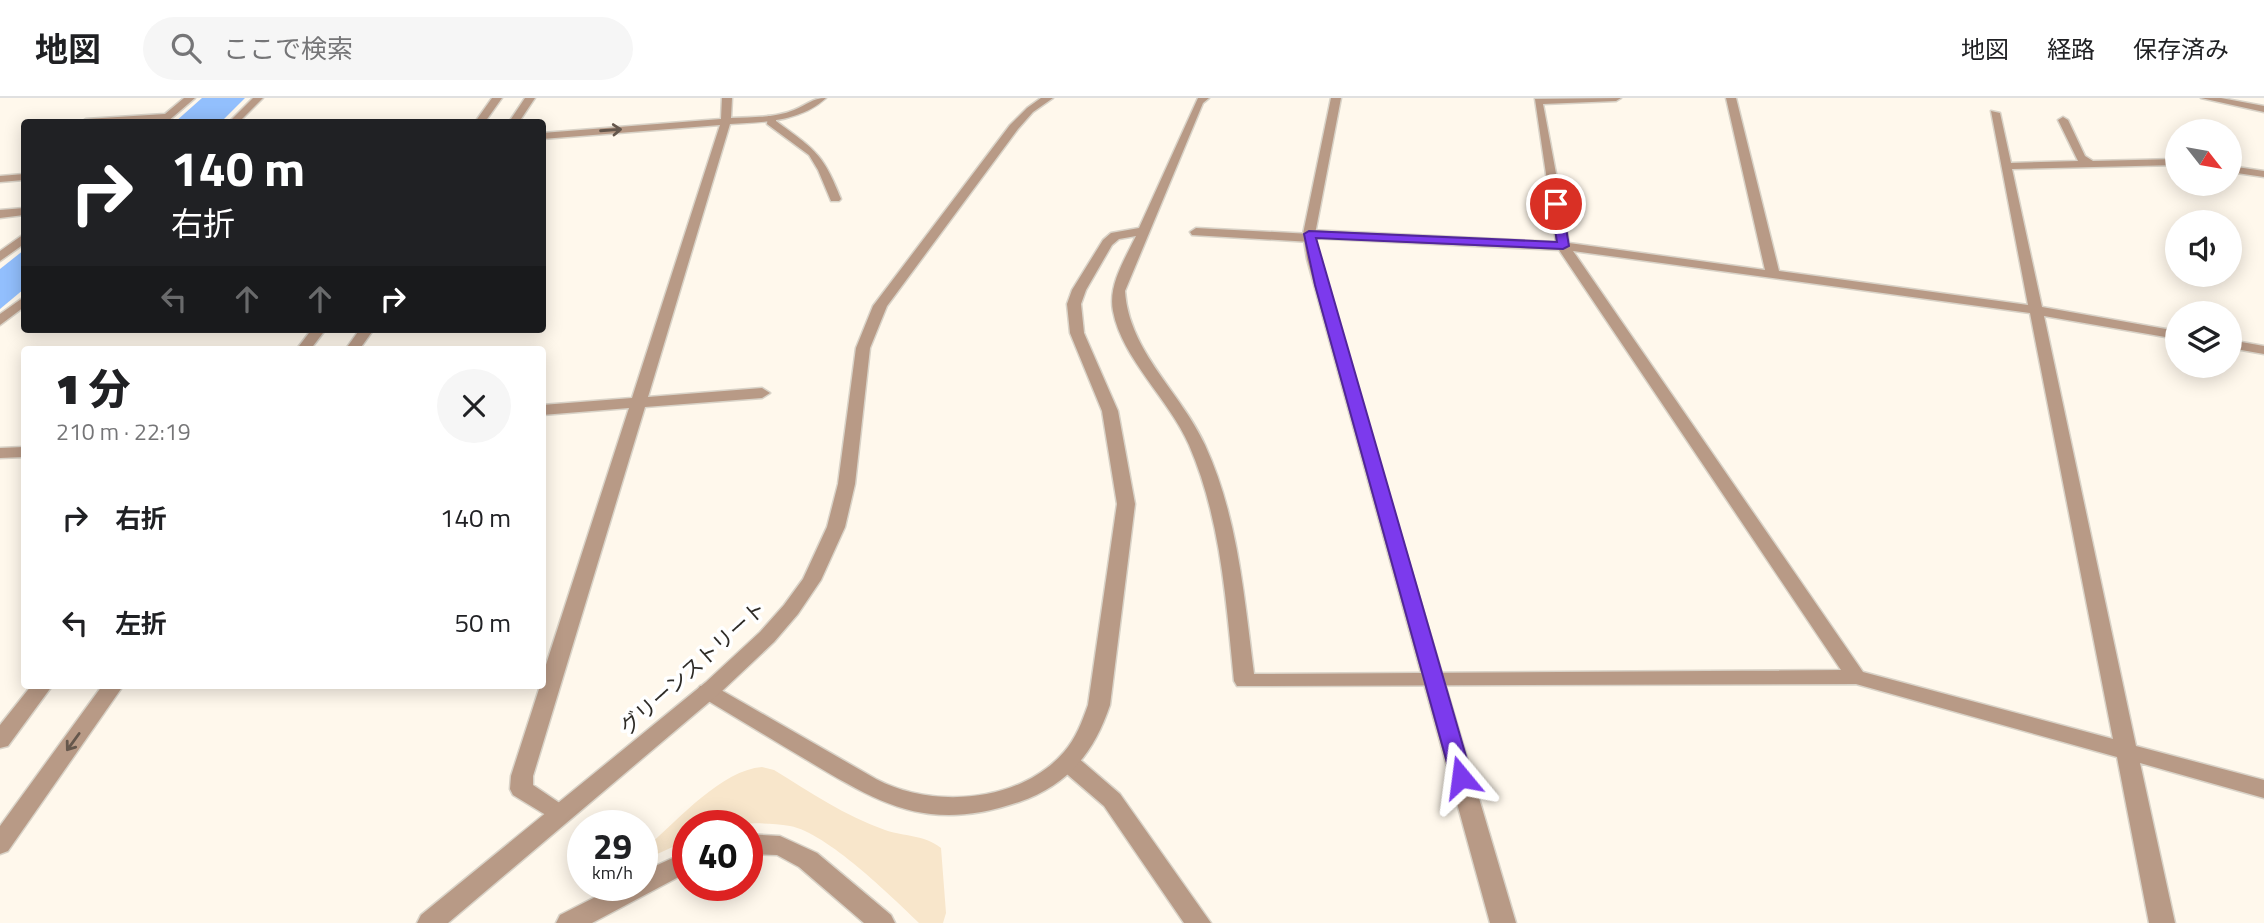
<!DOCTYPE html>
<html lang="ja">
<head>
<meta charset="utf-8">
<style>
  body { margin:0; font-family:"Titillium Web","Noto Sans JP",sans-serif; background:#f6f6f6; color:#202124; height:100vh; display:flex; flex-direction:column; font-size:26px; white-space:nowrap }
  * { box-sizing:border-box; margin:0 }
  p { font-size:23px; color:#757577 }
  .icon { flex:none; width:38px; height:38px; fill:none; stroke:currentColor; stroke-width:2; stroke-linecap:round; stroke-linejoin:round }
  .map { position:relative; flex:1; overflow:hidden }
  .sheet { position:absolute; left:21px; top:248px; width:525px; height:343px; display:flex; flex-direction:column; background:#fff; border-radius:7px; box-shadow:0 4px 18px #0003 }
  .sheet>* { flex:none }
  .banner { position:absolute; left:21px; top:21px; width:525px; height:214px; border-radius:7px; box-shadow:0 4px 18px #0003; background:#202124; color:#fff; overflow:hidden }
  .needle { width:46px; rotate:121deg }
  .controls { position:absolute; left:2165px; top:21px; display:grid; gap:14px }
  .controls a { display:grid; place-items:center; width:77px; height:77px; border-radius:50%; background:#fff; box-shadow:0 4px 18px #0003; font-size:35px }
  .speed { position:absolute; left:567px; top:712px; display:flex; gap:14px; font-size:35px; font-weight:700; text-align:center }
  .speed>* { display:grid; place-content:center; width:91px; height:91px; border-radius:50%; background:#fff; box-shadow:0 4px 18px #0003; line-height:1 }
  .speed small { font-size:18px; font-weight:400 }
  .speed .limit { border:10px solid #d22; background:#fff; color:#111 }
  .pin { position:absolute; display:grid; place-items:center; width:60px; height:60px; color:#fff; margin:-30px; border:4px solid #fff; border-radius:50%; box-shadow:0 2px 7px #0007 }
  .me { position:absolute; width:77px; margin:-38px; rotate:344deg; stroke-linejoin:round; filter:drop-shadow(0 0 5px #0008) }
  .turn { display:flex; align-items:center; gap:24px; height:147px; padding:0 35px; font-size:32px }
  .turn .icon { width:91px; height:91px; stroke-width:2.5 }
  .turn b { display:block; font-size:49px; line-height:60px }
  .lanes { display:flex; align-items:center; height:66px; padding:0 35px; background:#0003; justify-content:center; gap:35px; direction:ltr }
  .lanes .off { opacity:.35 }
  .round { display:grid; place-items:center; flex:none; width:74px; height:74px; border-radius:37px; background:#f6f6f6 }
  .head { display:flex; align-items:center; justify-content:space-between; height:119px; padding:0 35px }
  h1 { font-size:42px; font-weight:800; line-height:52px }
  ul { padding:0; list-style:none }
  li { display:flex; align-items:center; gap:21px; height:105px; padding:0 35px }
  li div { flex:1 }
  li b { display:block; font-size:26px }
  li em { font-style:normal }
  header { display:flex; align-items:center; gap:42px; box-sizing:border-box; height:98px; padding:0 35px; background:#fff; border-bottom:2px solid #e0e0e0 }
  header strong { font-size:33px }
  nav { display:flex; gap:38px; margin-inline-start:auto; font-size:24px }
  .search { width:490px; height:63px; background:#f6f6f6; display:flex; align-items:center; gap:18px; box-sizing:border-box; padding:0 24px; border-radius:38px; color:#757577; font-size:26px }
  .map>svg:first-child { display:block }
  .green { fill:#f8e6cb }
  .water { fill:#92bffd }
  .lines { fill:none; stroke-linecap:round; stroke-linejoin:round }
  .service-casing { stroke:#d9d3c8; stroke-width:3 }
  .minor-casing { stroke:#d9d3c8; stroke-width:3 }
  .tertiary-casing { stroke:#d9d3c8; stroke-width:3 }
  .service { fill:#b89a86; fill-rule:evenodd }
  .minor { fill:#b89a86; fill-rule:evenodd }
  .tertiary { fill:#b89a86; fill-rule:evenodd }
  .oneway { stroke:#65574c }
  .route { fill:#7c3aed; stroke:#51269a; stroke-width:2 }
  .labels { text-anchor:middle; stroke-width:7; stroke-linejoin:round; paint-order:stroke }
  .street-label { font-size:21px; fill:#2e2b26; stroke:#fff }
</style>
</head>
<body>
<header>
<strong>地図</strong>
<div class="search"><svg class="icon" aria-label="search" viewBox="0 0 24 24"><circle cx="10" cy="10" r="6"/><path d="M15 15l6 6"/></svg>ここで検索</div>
<nav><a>地図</a><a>経路</a><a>保存済み</a></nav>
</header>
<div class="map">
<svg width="2264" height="825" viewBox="0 0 2264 825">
  <rect width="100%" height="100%" fill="#fff8ec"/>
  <!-- green -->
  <path class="green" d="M762,669L774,672C810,694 845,718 885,732C905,739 923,736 941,750L946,815L943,825H919C891,798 827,735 790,728C757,722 721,728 688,728V742L644,762L642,754L648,748C679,721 722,672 762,669Z"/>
  <!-- water -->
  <g class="water">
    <polygon points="202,0 245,0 221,24 175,24"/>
    <polygon points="24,152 24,191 0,211 0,171"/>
  </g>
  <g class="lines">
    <!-- service casing -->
    <g class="service-casing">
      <g id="service">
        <path d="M768,18H776V23C815,52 823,55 841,101L839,103H831L818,72L809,57L767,26Z"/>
        <polygon points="1196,130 1311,136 1317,140 1311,144 1192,137 1190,134"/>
        <polygon points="1069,657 1077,659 1120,696 1211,825 1184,825 1104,708 1061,671 1058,665 1061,659"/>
      </g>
    </g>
    <!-- minor casing -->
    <g class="minor-casing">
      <g id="minor">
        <polygon points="184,0 195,0 167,24 81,24 86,21 165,16"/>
        <polygon points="253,0 263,0 239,24 229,24"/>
        <path d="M722,0H732L731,20C752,19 775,20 794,12C807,7 812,0 826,0C800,24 764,24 730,26L648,299L762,290L770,295L762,300L645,309L533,678V687L567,710L571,716L567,722L559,725L513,697L510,691L511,678L540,588H542V579L629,310L542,317V307L632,300L720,27L542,41V35L721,21Z"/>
        <path d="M1198,0H1209L1203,5L1125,193C1129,254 1181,294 1205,347C1238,419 1244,498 1254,576L1841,572L1559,152L1309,140L1303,136L1309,132L1556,144L1535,1L1621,0L1616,3L1543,6L1569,145L1765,172L1726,0H1736L1779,173L2028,207L1991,13L2000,15L2011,65L2078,63L2058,22L2063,19L2068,22L2085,58L2093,63L2177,61V67L2012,71L2042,209L2177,233V241L2044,218L2136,648L2264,682V700L2140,665L2175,825H2149L2117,659L1856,586L1237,588L1234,583C1226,503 1221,421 1189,347C1169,301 1122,261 1113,213C1108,187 1125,161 1136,138L1119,141L1112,147L1086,192L1081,206L1084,235L1118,313L1135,406L1110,607C1094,655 1068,687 1019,704C928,735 882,707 805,661C770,640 735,619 700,598L697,593L700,588H714L876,681C932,711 1020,705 1064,654C1076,640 1082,624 1088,607L1117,406L1102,313L1070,235L1067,206L1072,192L1103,142L1111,135L1139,130ZM1573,153L2030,215L2113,641L1863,574Z"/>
        <polygon points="2201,0 2221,0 2264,8 2264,14"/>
        <polygon points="2230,68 2264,73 2264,79 2230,74"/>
        <polygon points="24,76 24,82 0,84 0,78"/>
        <polygon points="24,110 24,117 0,120 0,112"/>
        <polygon points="24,136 24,146 0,163 0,153"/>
        <polygon points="24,199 24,209 0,227 0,216"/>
        <polygon points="2230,242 2264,248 2264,256 2230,250"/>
        <polygon points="24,349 24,359 0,360 0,350"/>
        <polygon points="747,736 780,738 817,755 891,817 895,825 864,825 799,769 777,757 747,756"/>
        <polygon points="688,753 688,774 592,825 556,825 560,817 617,788 642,788 642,774"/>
      </g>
    </g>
    <!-- tertiary casing -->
    <g class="tertiary-casing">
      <g id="tertiary">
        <polygon points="492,0 502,0 485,24 475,24"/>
        <polygon points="525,0 535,0 519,24 509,24"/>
        <polygon points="1041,0 1053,0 1033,14 1018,31 887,208 870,250 855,386 845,429 821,482 798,516 774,544 721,594 448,825 417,825 421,817 706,584 760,534 784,507 803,481 827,429 838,386 856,250 873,208 1010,27 1027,10"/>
        <polygon points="1331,0 1341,0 1315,136 1319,161 1516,825 1490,825 1307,161 1303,136"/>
        <polygon points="312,231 326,231 310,252 296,252"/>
        <polygon points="360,231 374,231 359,252 345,252"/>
        <polygon points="31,588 52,588 8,648 0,650 0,627"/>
        <polygon points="102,588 123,588 8,753 0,756 0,728"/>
      </g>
    </g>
    <!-- service -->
    <use href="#service" class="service"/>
    <!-- minor -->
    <use href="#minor" class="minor"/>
    <!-- tertiary -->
    <use href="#tertiary" class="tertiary"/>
  </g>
  <!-- one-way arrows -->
  <defs><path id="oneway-shaft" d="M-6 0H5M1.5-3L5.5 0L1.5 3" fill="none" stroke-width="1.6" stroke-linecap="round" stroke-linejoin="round" transform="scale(1.75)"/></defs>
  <g class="oneway">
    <use href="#oneway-shaft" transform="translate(611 32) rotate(-4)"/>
    <use href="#oneway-shaft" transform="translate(73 644) rotate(126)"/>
  </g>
  <!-- route -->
  <polygon class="route" points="1556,103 1562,106 1569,148 1563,151 1316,140 1472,679 1469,685 1454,685 1451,679 1315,187 1304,136 1309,133 1557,144 1551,106"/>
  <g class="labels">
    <!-- street labels -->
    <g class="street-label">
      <text transform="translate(693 570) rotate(-42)" y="7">グリーンストリート</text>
    </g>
  </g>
</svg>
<div class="controls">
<a><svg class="needle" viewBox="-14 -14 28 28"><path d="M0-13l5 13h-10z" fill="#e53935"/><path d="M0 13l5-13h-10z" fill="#757577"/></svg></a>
<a><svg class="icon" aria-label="sound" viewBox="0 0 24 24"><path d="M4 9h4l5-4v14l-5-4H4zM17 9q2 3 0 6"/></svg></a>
<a><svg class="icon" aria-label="layers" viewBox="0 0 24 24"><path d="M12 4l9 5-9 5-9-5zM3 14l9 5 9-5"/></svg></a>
</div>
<div class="speed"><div>29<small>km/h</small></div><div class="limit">40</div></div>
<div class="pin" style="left:1556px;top:106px;background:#d93025"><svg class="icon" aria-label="arrive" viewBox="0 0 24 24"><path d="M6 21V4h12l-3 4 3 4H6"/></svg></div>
<svg class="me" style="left:1461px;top:679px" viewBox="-20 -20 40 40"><path d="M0-17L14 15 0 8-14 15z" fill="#7c3aed" stroke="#fff" stroke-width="4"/></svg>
<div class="banner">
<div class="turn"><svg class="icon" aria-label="right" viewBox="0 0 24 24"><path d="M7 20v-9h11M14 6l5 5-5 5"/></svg><div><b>140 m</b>右折</div></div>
<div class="lanes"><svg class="icon off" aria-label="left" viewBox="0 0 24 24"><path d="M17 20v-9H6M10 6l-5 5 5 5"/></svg><svg class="icon off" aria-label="ahead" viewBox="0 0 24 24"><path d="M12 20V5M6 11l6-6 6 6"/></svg><svg class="icon off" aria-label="ahead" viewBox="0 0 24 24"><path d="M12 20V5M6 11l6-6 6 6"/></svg><svg class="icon" aria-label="right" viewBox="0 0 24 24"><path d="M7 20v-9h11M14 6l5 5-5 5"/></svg></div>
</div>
<section class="sheet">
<div class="head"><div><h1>1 分</h1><p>210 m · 22:19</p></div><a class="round"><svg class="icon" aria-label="close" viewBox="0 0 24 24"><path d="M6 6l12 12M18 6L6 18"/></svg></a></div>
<ul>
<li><svg class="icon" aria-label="right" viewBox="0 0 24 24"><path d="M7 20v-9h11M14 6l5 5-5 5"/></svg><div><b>右折</b></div><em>140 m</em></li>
<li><svg class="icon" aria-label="left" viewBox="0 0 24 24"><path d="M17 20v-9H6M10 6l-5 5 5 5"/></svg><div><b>左折</b></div><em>50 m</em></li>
</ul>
</section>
</div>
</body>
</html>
